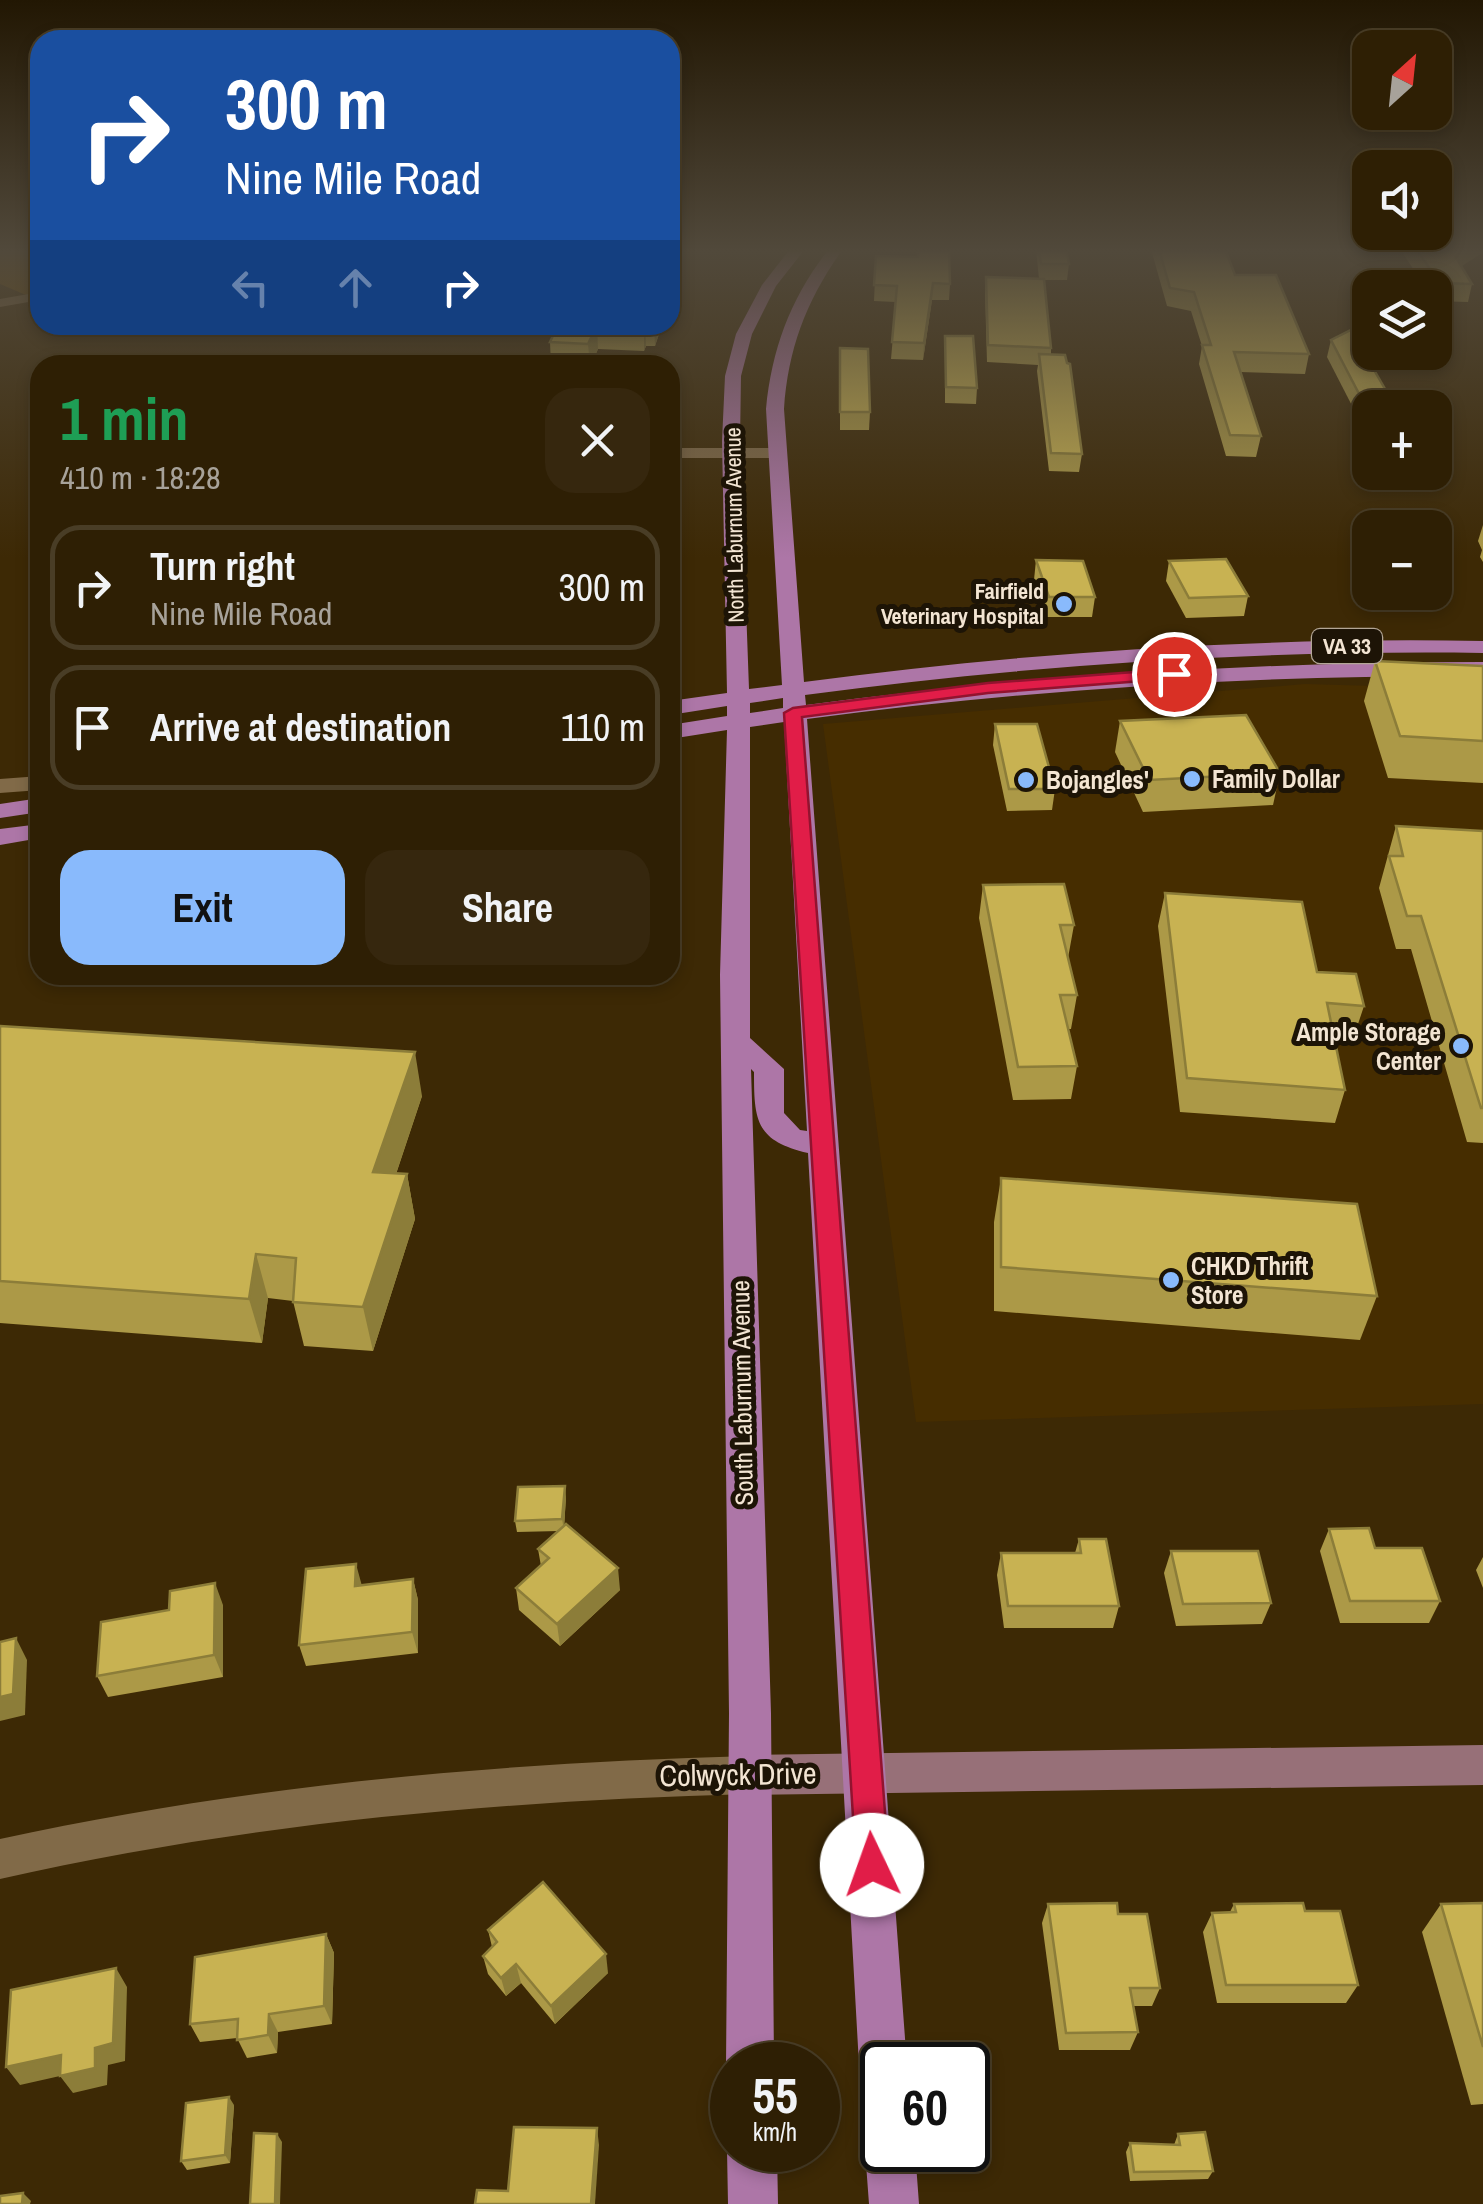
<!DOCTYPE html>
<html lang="en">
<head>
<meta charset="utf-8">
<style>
  body { margin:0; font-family:"Archivo Narrow",sans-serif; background:#36270e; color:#f1f3f6; height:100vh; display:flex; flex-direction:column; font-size:38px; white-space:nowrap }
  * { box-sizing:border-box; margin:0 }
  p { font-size:32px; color:#a7a29a }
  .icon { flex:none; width:55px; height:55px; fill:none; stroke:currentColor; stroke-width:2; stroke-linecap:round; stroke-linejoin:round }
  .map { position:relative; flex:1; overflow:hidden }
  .side { position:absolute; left:30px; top:355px; width:650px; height:630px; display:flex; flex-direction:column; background:#2e1f04; border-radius:30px; box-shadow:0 5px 15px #0003,0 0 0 2px #493d26 }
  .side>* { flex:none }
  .hud { position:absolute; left:30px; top:30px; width:650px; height:305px; border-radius:30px; box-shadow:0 5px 15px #0003,0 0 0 2px #493d26; background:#1a4fa0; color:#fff; overflow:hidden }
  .needle { width:65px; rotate:27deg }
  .tools { position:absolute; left:1352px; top:30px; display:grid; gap:20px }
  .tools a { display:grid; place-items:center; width:100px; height:100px; border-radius:20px; background:#2e1f04; box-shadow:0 5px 15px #0003,0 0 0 2px #493d26; font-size:50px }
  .speed { position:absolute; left:710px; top:2042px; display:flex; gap:20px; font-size:50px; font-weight:700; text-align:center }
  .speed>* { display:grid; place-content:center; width:130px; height:130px; border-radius:50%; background:#2e1f04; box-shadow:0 5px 15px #0003,0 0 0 2px #493d26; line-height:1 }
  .speed small { font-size:25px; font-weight:400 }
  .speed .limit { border:5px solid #111; border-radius:15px; background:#fff; color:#111 }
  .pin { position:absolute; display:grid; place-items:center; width:85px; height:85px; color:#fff; margin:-42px; border:5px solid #fff; border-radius:50%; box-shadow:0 2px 10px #0007 }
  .me { position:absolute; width:110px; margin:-55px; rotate:357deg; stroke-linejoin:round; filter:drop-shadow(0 0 8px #0008) }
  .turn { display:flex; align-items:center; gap:35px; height:210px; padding:0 30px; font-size:45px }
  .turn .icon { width:130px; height:130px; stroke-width:2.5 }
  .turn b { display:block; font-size:70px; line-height:85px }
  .lanes { display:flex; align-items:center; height:95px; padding:0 30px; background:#0003; justify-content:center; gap:50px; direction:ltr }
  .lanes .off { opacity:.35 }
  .round { display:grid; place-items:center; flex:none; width:105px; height:105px; border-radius:30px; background:#36270e }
  .overview { display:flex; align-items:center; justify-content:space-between; height:170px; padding:0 30px }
  h1 { font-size:60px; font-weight:800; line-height:75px; color:#1e9e55 }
  .action { display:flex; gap:20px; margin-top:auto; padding:20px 30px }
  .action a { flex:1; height:115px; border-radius:30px; background:#89bafc; color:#111; font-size:40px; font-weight:800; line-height:115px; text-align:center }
  .action a+a { background:#36270e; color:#f1f3f6 }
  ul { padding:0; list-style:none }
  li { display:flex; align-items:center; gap:30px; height:125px; margin:0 20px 15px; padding:0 10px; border:5px solid #493d26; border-radius:30px }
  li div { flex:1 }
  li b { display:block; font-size:38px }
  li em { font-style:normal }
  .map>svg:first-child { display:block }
  .built { fill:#462d00 }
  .forest { fill:#734d00 }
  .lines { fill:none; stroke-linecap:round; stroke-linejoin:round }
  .street { fill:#816a48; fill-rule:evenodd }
  .secondary { fill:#977078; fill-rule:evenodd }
  .primary { fill:#ad76a7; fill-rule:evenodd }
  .wall { fill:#ac9947 }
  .shaded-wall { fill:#8c7d39 }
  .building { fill:#c8b252; stroke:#8c7d39; stroke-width:2.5 }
  .route { fill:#e11d48; stroke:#92132f; stroke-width:2.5 }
  .poi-dot { fill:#89bafc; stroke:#1d1406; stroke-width:4 }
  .labels { text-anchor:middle; stroke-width:10; stroke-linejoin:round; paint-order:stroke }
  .far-street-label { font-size:22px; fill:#f3e5d3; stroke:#1d1406 }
  .far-poi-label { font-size:22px; font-weight:bold; fill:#f3e5d3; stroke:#1d1406; text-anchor:end }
  .shield { fill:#1d1406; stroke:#b3a696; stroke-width:2.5 }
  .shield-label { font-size:22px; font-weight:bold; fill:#f3e5d3 }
  .poi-label { font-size:25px; font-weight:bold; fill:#f3e5d3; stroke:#1d1406; text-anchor:start }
  .street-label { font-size:25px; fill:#f3e5d3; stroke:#1d1406 }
  .near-street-label { font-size:30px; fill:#f3e5d3; stroke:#1d1406 }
</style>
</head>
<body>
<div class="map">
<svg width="1483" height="2204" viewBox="0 0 1483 2204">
  <rect width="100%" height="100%" fill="#3d2905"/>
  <!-- built -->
  <polygon class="built" points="1305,684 1483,689 1483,1404 916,1422 823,724"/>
  <!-- forest -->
  <polygon class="forest" points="0,249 40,249 40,292 26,295 0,284"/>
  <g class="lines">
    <!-- street -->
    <g class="street">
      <polygon points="40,292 40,300 0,307 0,299"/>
      <polygon points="670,448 778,448 786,453 778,458 670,458"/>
      <polygon points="40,776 40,790 0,793 0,779"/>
      <path d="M749,1756L763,1762L768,1775L763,1788L749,1794C496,1801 247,1823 0,1879V1839C248,1785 496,1763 749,1756Z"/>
    </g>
    <!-- secondary -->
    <polygon class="secondary" points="1483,1745 1483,1785 749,1795 734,1789 728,1775 734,1761 749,1755"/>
    <!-- primary -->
    <g class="primary">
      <path d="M790,249H805L776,286L752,334L741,376L740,441L749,689L782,685L766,409C772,348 791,297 829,249H843C807,299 788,348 784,409L804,682C1030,652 1255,637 1483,641V653C1255,650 1030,665 805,695L806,705C1031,676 1256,662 1483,662V676C1256,675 1032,689 807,719L907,2065H882V2089L866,2082L859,2065L808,1153C756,1141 754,1121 754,1072L751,1069L771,1713L774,2065H732V2080L726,2065L729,1713L720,975L727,730L670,739V725L727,716V706L670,715V701L727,693L722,441L725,376L736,334L762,285ZM783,698V708L750,713V703ZM784,722L807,1131L800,1130L784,1113V1069L750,1038V727Z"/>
      <polygon points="40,798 40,812 0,818 0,804"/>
      <polygon points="40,824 40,838 0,845 0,829"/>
      <polygon points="882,2128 882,2150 915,2150 919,2204 869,2204 865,2150 873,2133"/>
      <polygon points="732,2137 732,2150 777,2150 778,2204 728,2204 727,2150"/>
    </g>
  </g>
  <!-- wall -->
  <g class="wall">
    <polygon points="1036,249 1066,249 1069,264 1067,280 1044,280 1051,348 1051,354 1082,454 1079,472 1049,471 1037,371 1038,365 987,362 985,293 986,277 1039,279"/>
    <polygon points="1151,249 1225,249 1235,275 1309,354 1305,374 1240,372 1261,436 1256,457 1226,456 1199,364 1202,346 1191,311 1167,306"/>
    <polygon points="1400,249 1483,249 1483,252 1461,266 1472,284 1468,302 1435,301 1435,288 1426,288"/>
    <polygon points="876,256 950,284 949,300 932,300 923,360 891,359 896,302 874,301"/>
    <polygon points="558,325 662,325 655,346 646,346 644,351 598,349 591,365 551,365 550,342"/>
    <polygon points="945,336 977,388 976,404 945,403"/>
    <polygon points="1331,340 1370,408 1370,428 1364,429 1327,357"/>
    <polygon points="840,366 870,412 869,430 840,430"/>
    <polygon points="1483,525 1483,562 1480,557 1482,550 1478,541"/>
    <polygon points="1036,560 1095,597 1092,617 1047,617 1034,580"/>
    <polygon points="1169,561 1248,596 1244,616 1186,618 1166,581"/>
    <polygon points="1375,661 1483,666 1483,783 1388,778 1364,701"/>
    <polygon points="1120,721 1280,773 1273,805 1143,812 1115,752"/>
    <polygon points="995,724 1055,789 1052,810 1007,811 993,745"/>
    <polygon points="1396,826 1483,831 1483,1143 1467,1142 1411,949 1396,949 1379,888"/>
    <polygon points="983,885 1074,925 1068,958 1077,995 1071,1029 1068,1029 1077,1066 1071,1099 1013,1100 979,918"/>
    <polygon points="1165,893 1317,972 1364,1006 1353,1039 1334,1038 1345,1090 1335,1123 1180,1112 1158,926"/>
    <polygon points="0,1026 422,1096 396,1174 407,1174 415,1219 373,1351 304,1346 293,1301 268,1298 262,1343 0,1323"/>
    <polygon points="1001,1178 1377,1296 1360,1340 994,1311 994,1222"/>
    <polygon points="566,1497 564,1526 620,1590 560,1646 519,1610 516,1588 541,1566 538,1549 559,1531 517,1532 515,1521"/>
    <polygon points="1329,1529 1375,1548 1440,1601 1429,1623 1340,1623 1320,1551"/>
    <polygon points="1079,1539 1119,1606 1113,1628 1004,1628 997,1575 1001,1553 1075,1553"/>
    <polygon points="1171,1551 1271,1603 1262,1624 1176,1626 1164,1573"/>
    <polygon points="1483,1557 1483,1588 1476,1570"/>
    <polygon points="413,1579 418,1600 418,1653 306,1666 299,1645 362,1585"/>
    <polygon points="223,1605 223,1677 108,1697 97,1676"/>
    <polygon points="1483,1903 1483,2104 1471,2105 1422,1932 1441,1904"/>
    <polygon points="1048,1904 1118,1914 1160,1988 1152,2006 1133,2006 1138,2032 1130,2050 1059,2050 1042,1923"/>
    <polygon points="1234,1904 1305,1911 1358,1985 1346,2003 1217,2003 1203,1932 1212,1913 1230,1912"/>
    <polygon points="488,1930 608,1973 555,2024 521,1983 506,1996 488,1974 483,1956 492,1947"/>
    <polygon points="326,1934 334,1953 332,2024 278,2032 277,2053 247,2058 237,2038 200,2042 190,2024"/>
    <polygon points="234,2105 230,2163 187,2170 181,2161"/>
    <polygon points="1178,2134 1213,2171 1208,2179 1130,2181 1126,2152 1130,2143 1174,2145"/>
  </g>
  <!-- shaded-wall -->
  <g class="shaded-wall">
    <polygon points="1466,249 1483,249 1483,252 1450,274 1455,256"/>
    <polygon points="933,283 932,300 923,360 924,343"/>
    <polygon points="597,325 598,349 591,365 590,365 588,344"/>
    <polygon points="644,325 645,325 646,346 644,351"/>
    <polygon points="654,325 662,325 655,346"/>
    <polygon points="415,1052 422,1096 382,1216 373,1172"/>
    <polygon points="407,1174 415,1219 373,1351 363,1307"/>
    <polygon points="256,1254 268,1298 262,1343 249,1299"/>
    <polygon points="565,1486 566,1497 564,1530 562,1519"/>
    <polygon points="356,1564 362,1586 355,1586"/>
    <polygon points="618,1568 620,1590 560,1646 557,1624"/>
    <polygon points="413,1579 418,1600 418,1653 412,1632"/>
    <polygon points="215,1583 223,1605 223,1677 214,1655"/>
    <polygon points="16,1638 27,1660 25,1715 0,1721 0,1697"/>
    <polygon points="326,1934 334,1953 332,2024 324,2006"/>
    <polygon points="606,1954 608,1973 555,2024 551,2006"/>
    <polygon points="516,1964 521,1983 506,1996 501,1978"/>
    <polygon points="116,1968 127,1987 125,2061 108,2065 107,2085 73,2093 60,2076 20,2085 6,2067 95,2048"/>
    <polygon points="269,2014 278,2032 277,2053 268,2035"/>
    <polygon points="229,2097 234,2105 230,2163 225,2155"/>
    <polygon points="597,2128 599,2145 595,2204 591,2204"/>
    <polygon points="277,2134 282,2142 280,2204 275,2204"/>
    <polygon points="23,2193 31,2201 30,2204 22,2204"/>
  </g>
  <!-- building -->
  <g class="building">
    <polygon points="918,249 949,249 950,284 933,283 924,343 892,342 897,286 874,285 876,256 918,257"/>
    <polygon points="1039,249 1066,249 1069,264 1041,264"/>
    <polygon points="1159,249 1225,249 1235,275 1276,275 1309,354 1234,352 1261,436 1230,435 1202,345 1211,345 1194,292 1170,288"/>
    <polygon points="1416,249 1466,249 1455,256 1472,284 1440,283"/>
    <polygon points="986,277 1044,279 1051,348 988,345"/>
    <polygon points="558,325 597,325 588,344 550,342"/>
    <polygon points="599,325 644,325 643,327"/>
    <polygon points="1351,330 1396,408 1370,408 1370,410 1368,411 1331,340"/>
    <polygon points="945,336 973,336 977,388 946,387"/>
    <polygon points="840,348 868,349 870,412 840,412"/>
    <polygon points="1039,354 1065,355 1067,363 1070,364 1082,454 1051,453"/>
    <polygon points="1226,559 1248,596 1189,598 1169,561"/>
    <polygon points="1036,560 1083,561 1095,597 1049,597"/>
    <polygon points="1375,661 1483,666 1483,741 1400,736"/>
    <polygon points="1246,715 1280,773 1149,780 1120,721"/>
    <polygon points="995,724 1037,724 1055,789 1009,789"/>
    <polygon points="1396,826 1483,831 1483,1108 1481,1108 1421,916 1407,916 1389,856 1403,856"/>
    <polygon points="1064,884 1074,925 1060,925 1077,995 1060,995 1077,1066 1018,1067 983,885"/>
    <polygon points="1165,893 1302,902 1317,972 1356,974 1364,1006 1327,1003 1345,1090 1187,1078"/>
    <polygon points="0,1026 415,1052 373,1172 407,1174 363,1307 293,1302 296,1258 256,1254 249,1299 0,1281"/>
    <polygon points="1001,1178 1357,1204 1377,1296 1001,1267"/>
    <polygon points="565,1486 562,1519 515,1521 518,1487"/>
    <polygon points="566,1524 618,1568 557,1624 516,1588 549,1558 538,1549"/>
    <polygon points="1369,1528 1375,1548 1422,1548 1440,1601 1350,1601 1329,1529"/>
    <polygon points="1079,1539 1106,1539 1119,1606 1008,1606 1001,1553 1081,1553"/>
    <polygon points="1171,1551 1258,1551 1271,1603 1183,1604"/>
    <polygon points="356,1564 355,1586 413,1579 412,1632 299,1645 306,1569"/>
    <polygon points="215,1583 214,1655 97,1676 101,1622 169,1610 170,1591"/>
    <polygon points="16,1638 13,1694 0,1697 0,1642"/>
    <polygon points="543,1882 606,1954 551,2006 516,1964 501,1978 483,1956 497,1942 488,1930"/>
    <polygon points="1117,1903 1118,1914 1147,1914 1160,1988 1130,1988 1138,2032 1066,2033 1048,1904"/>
    <polygon points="1303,1903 1305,1911 1340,1911 1358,1985 1226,1985 1212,1913 1236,1912 1234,1904"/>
    <polygon points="1483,1903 1483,2047 1441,1904"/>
    <polygon points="326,1934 324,2006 269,2014 268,2035 237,2040 238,2019 190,2024 195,1957"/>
    <polygon points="116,1968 113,2043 95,2048 95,2068 60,2076 61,2055 6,2067 11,1990"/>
    <polygon points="229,2097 225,2155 181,2161 186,2103"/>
    <polygon points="514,2127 597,2128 591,2204 475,2204 477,2190 508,2191"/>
    <polygon points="1205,2132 1213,2171 1134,2172 1130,2143 1180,2145 1178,2134"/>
    <polygon points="254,2133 277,2134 275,2204 250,2204"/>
    <polygon points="23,2193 22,2204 0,2204 0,2196"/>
  </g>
  <!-- sky -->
  <linearGradient id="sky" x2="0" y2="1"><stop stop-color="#221703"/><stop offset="0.45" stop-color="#51493b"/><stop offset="1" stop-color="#51493b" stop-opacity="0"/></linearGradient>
  <rect width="1483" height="558" fill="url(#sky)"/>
  <!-- route -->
  <polygon class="route" points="1174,669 1180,671 1180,678 988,693 802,717 889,1865 884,1877 872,1882 860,1877 856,1865 784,713 793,708 988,683"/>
  <!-- markers -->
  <g class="poi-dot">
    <circle cx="1064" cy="604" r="10"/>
    <circle cx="1192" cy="779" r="10"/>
    <circle cx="1026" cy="780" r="10"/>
    <circle cx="1461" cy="1046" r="10"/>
    <circle cx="1171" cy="1280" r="10"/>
  </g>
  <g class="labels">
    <!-- far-street labels -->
    <g class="far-street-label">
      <text transform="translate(734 525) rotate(-91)" y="8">North Laburnum Avenue</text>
    </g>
    <!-- far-poi labels -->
    <g class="far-poi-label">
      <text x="1044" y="599">Fairfield<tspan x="1044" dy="25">Veterinary Hospital</tspan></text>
    </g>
    <!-- shield labels -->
    <rect class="shield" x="1312" y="629" width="70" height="34" rx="8"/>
    <g class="shield-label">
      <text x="1347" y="654">VA 33</text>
    </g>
    <!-- poi labels -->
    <g class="poi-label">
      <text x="1212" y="788">Family Dollar</text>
      <text x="1046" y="789">Bojangles'</text>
      <text x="1441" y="1041" text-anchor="end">Ample Storage<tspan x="1441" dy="29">Center</tspan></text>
      <text x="1191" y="1275">CHKD Thrift<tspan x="1191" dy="29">Store</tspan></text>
    </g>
    <!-- street labels -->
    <g class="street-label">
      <text transform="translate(742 1393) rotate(-91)" y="9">South Laburnum Avenue</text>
    </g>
    <!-- near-street labels -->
    <g class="near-street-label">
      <text transform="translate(738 1775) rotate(-1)" y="10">Colwyck Drive</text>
    </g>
  </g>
</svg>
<div class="tools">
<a><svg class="needle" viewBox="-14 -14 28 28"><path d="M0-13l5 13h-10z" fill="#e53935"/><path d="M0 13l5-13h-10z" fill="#a7a29a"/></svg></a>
<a><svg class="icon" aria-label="sound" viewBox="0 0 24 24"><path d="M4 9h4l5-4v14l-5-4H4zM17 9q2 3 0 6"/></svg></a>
<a><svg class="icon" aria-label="layers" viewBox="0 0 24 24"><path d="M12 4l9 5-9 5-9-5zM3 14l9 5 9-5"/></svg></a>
<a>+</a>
<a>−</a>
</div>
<div class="speed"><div>55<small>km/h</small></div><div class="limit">60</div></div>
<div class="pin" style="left:1174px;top:674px;background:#d93025"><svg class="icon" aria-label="arrive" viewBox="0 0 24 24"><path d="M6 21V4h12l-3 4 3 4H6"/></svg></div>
<svg class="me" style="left:872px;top:1865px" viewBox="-20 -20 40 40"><circle r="19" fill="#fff"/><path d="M0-13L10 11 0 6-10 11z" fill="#e11d48"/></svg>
<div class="hud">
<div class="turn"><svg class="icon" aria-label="right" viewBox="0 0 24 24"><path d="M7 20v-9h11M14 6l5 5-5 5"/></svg><div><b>300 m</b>Nine Mile Road</div></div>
<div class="lanes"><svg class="icon off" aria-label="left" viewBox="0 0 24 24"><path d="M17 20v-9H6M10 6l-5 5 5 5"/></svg><svg class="icon off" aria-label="ahead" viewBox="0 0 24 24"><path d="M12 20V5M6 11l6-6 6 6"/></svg><svg class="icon" aria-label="right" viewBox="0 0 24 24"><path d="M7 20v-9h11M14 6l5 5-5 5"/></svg></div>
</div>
<section class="side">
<div class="overview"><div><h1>1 min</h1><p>410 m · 18:28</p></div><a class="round"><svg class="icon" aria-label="close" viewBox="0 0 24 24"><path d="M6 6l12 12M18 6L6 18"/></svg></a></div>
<ul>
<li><svg class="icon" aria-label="right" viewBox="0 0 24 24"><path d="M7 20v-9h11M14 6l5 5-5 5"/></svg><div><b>Turn right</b><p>Nine Mile Road</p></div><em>300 m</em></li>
<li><svg class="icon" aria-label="arrive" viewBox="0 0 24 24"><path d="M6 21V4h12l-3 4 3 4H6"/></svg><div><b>Arrive at destination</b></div><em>110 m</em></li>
</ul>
<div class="action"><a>Exit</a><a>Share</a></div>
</section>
</div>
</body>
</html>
